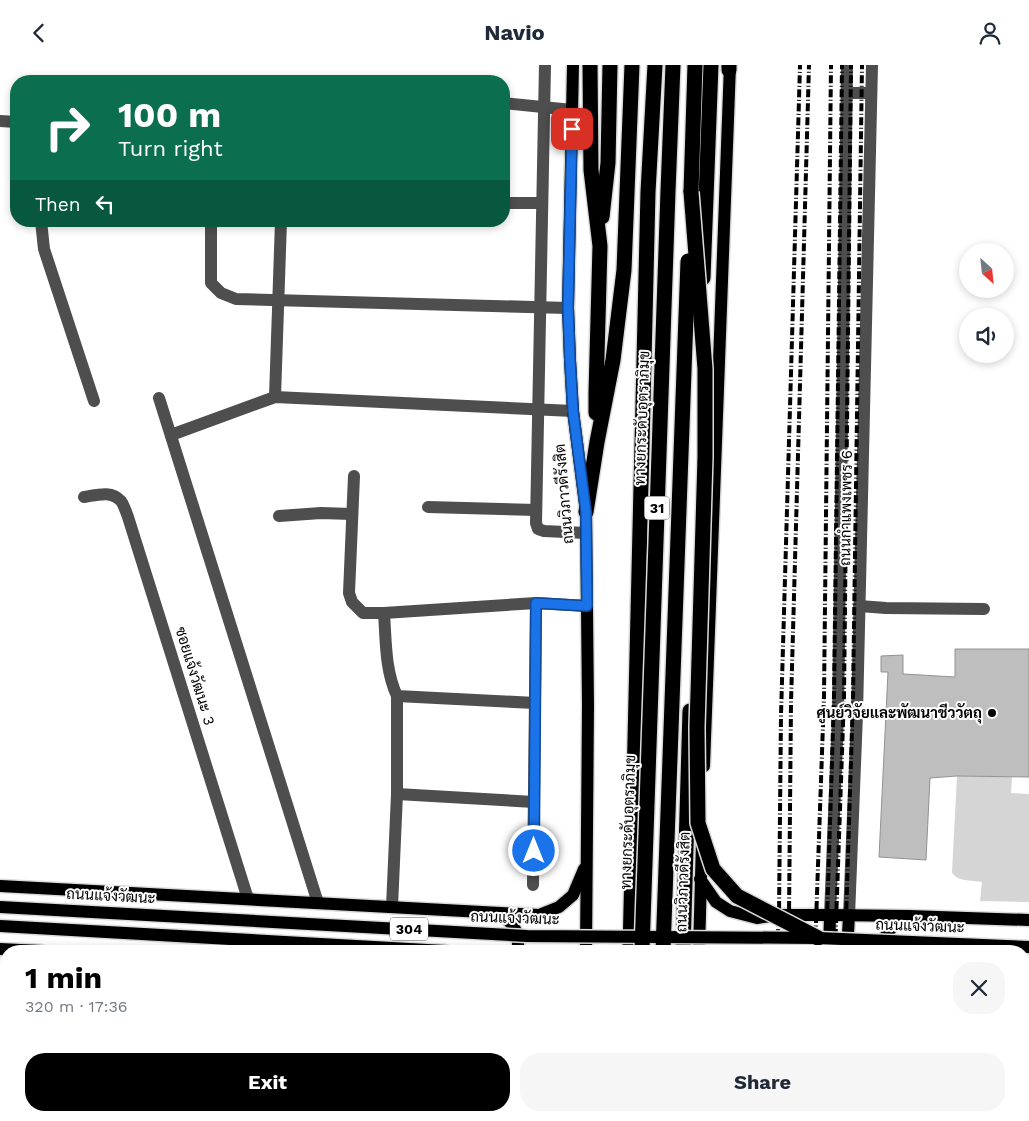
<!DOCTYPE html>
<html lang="en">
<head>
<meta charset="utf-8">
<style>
  body { margin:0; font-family:"Work Sans",Sarabun,sans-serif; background:#f6f6f7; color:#1f2937; height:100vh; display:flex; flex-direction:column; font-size:19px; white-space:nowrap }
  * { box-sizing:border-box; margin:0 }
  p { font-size:16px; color:#747a83 }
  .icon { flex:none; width:28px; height:28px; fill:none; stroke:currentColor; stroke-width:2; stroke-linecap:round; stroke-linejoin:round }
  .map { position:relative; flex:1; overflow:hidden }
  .side { position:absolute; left:0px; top:880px; width:1030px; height:176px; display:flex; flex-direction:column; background:#fff; border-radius:20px 20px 0 0; box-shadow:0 2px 8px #0003 }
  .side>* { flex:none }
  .guide { position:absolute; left:10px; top:10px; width:500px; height:152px; border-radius:20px; box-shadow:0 2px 8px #0003; background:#0b6e4f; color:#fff; overflow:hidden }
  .needle { width:32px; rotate:153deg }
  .fabs { position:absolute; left:959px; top:178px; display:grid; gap:10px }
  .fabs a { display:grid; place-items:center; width:55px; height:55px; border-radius:50%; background:#fff; box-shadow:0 2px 8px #0003; font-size:25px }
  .pin { position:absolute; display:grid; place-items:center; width:42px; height:42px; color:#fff; margin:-21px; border-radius:10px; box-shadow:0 2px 8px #0006 }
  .me { position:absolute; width:55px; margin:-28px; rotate:0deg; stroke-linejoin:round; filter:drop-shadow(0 0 4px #0008) }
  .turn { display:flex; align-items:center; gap:18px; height:105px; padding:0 25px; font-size:22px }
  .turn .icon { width:65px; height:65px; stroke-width:2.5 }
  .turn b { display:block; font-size:35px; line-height:42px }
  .then { display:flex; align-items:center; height:48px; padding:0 25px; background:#0003; gap:10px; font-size:19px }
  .round { display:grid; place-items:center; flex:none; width:52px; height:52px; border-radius:20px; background:#f6f6f7 }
  .summary { display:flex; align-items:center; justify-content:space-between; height:85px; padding:0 25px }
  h1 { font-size:30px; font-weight:700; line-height:38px; color:#000 }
  .cta { display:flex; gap:10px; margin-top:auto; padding:10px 25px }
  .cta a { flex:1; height:58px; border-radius:20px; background:#000; color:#fff; font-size:20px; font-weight:700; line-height:58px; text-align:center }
  .cta a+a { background:#f6f6f7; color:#1f2937 }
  header { display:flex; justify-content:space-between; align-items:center; height:65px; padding:0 25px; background:#fff; font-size:22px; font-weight:700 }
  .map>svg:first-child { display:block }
  .green { fill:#d5d5d5 }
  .building { fill:#bebebe; stroke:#929292 }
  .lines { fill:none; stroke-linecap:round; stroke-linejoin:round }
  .major-casing { stroke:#dbdbdb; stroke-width:15 }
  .highway-casing { stroke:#dbdbdb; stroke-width:18 }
  .minor { stroke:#4e4e4e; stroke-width:12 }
  .major { stroke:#000; stroke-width:12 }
  .highway { stroke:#000; stroke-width:15 }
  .rail { stroke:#000; stroke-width:4; stroke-dasharray:8 2.5 1 2.5; stroke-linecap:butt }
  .major-bridge-casing { stroke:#dbdbdb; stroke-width:15; stroke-linecap:butt }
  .highway-bridge-casing { stroke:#dbdbdb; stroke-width:18; stroke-linecap:butt }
  .major-bridge { stroke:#000; stroke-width:12 }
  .highway-bridge { stroke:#000; stroke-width:15 }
  .route-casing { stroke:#114b97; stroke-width:12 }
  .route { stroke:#1a73e8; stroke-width:9 }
  .poi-dot { fill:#000; stroke:#fff; stroke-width:2 }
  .labels { text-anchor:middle; stroke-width:4; stroke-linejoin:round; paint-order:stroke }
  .shield { fill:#fff; stroke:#4c4c4c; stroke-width:1 }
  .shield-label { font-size:14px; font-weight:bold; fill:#000 }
  .street-label { font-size:15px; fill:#000; stroke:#fff }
  .poi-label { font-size:15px; font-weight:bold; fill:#000; stroke:#fff; text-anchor:end }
</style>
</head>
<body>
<header><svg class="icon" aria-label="back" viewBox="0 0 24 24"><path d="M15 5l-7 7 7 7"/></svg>Navio<svg class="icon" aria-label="person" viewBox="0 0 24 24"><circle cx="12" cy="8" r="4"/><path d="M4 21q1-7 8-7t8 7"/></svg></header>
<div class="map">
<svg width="1029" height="1056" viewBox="0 0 1029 1056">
  <rect width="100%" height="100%" fill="#fff"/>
  <!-- green -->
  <path class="green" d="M957,711L1012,712L1011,728L1029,729V837L980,836L982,817C972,815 956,817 952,807Z"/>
  <!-- building -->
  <polygon class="building" points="955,584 1029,584 1029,712 957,711 930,713 926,795 879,792 888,607 881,607 881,591 903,590 903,609 904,609 955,612"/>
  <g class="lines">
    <!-- major casing -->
    <g class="major-casing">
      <g id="major">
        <polyline points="573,0 568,243 570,295 573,346 586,447 588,641 586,886"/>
        <polyline points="704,701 730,0"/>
        <polyline points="700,814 716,837 730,846 757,853 779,850 830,850 909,851 1029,855"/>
        <polyline points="0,821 539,850 559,842 573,830 584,804"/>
        <path d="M500,848C515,861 519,865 518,886"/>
        <polyline points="0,861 445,886"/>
        <polyline points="0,884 41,886"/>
        <polyline points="699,886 702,776"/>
        <polyline points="829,886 830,850"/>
        <polyline points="847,886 849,851"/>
        <path d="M881,886C885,865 891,862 909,851"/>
        <polyline points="1024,905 1029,905"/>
        <polyline points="1024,927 1029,928"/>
        <polyline points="555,1050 555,1056"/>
        <polyline points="841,1050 841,1056"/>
        <polyline points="580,1056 580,1050"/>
        <polyline points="696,1056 696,1050"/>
      </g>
    </g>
    <!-- highway casing -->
    <g class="highway-casing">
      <g id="highway">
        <polyline points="590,0 591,105 600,181 596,328 596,348"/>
        <polyline points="729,0 729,5"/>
        <polyline points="691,127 695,0"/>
        <polyline points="602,152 608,98 610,0"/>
        <polyline points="703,213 711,0"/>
        <polyline points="586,447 597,377 613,295 624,205 632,0"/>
        <polyline points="630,886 648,127 655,0"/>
        <polyline points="683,886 690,646"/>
        <polyline points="636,1056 636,1050"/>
        <polyline points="657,1056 657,1050"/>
        <polyline points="678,1056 678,1050"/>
      </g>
    </g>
    <!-- minor -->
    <g class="minor">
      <polyline points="545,0 536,458 538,464 544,466 586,468"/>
      <polyline points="847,28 871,28"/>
      <polyline points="504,38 572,45"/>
      <polyline points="0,56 16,57"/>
      <polyline points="504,138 542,138"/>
      <polyline points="41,156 44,184 94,336"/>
      <polyline points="211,156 211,218 221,228 236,234 568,243"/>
      <polyline points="275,332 281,156"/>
      <polyline points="159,333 318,838"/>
      <polyline points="171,370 275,332 573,346"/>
      <polyline points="354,411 349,528 352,537 363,548 384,548 536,538 587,541"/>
      <path d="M84,432C97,430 111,425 121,436C124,440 126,447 128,452L248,834"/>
      <polyline points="428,442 536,445"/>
      <polyline points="279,451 321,448 352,449"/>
      <polyline points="859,541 886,543 984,544"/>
      <path d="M384,548C386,576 385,605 397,631L535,638"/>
      <polyline points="397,729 534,737"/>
      <polyline points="533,820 536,538"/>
      <polyline points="392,842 397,729 397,631"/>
      <polyline points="830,850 838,650 847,0"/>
      <polyline points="849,851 857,649 872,0"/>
      <polyline points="259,1056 259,1050"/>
    </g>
    <!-- major -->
    <use href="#major" class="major"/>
    <!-- highway -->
    <use href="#highway" class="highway"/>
    <!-- rail -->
    <g class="rail">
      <polyline points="777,886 779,850 781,650 800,0"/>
      <polyline points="787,886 789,851 791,638 809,0"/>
      <polyline points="815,886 824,631 831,0"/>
      <polyline points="826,886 834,631 842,0"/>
      <polyline points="835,886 844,631 851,0"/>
      <polyline points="845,886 853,632 862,0"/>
      <polyline points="0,917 6,919"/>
      <polyline points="1024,951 1029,951"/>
      <polyline points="772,1056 772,1050"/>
      <polyline points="780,1056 780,1050"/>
      <polyline points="810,1056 810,1050"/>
      <polyline points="820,1056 820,1050"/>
      <polyline points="830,1056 830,1050"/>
      <polyline points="840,1056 840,1050"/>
    </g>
    <!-- major-bridge casing -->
    <g class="major-bridge-casing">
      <polyline id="major-bridge" points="0,842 527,871 818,873 1029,882"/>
    </g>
    <!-- highway-bridge casing -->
    <g class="highway-bridge-casing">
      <g id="highway-bridge">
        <polyline points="691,127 705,304 705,392 697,662 698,758 713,804 737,831 818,873"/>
        <polyline points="642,886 668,126 673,0"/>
        <polyline points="663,886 688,196"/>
      </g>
    </g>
    <!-- major-bridge -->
    <use href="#major-bridge" class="major-bridge"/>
    <!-- highway-bridge -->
    <use href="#highway-bridge" class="highway-bridge"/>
  </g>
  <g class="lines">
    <!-- route casing -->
    <g class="route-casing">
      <polyline id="route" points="534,786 536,538 587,541 586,447 573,346 570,295 568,243 572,64"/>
    </g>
    <!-- route -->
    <use href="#route" class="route"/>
  </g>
  <!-- markers -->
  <circle class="poi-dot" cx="992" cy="648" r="5"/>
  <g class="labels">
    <!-- shield labels -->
    <g class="shield">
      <rect x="644.5" y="431.5" width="25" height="23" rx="4"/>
      <rect x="390" y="852.5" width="38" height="23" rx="4"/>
    </g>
    <g class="shield-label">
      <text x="657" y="448">31</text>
      <text x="409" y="869">304</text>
    </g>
    <!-- street labels -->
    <g class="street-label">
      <text transform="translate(642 353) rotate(-88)" y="5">ทางยกระดับอุตราภิมุข</text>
      <text transform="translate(564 429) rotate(-95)" y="5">ถนนวิภาวดีรังสิต</text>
      <text transform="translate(846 443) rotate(-89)" y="5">ถนนกำแพงเพชร 6</text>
      <text transform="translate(195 611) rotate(73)" y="5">ซอยแจ้งวัฒนะ 3</text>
      <text transform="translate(628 757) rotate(-88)" y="5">ทางยกระดับอุตราภิมุข</text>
      <text transform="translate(683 817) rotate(-88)" y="5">ถนนวิภาวดีรังสิต</text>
      <text transform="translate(111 831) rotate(3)" y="5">ถนนแจ้งวัฒนะ</text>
      <text transform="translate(515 853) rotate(2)" y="5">ถนนแจ้งวัฒนะ</text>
      <text transform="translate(920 861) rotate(2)" y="5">ถนนแจ้งวัฒนะ</text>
    </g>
    <!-- poi labels -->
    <g class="poi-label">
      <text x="982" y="653">ศูนย์วิจัยและพัฒนาชีววัตถุ</text>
    </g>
  </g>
</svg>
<div class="fabs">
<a><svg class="needle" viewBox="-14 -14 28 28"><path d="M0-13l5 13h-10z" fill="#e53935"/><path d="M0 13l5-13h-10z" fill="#747a83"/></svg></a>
<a><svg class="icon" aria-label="sound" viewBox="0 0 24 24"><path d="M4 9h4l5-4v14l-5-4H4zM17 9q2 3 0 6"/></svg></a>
</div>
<div class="pin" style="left:572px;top:64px;background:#d93025"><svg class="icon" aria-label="arrive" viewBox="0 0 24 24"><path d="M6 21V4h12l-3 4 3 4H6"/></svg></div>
<svg class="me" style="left:534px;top:786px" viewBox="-20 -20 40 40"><circle r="17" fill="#1a73e8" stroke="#fff" stroke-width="3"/><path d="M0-11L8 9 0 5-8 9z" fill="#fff"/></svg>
<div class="guide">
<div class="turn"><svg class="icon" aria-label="right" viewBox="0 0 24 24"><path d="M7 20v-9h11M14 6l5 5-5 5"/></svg><div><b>100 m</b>Turn right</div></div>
<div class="then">Then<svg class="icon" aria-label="left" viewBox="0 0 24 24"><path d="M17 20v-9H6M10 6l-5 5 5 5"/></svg></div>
</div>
<section class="side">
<div class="summary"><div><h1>1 min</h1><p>320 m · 17:36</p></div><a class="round"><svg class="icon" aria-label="close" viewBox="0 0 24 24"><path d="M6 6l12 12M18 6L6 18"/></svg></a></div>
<div class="cta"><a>Exit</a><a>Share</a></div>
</section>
</div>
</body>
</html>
